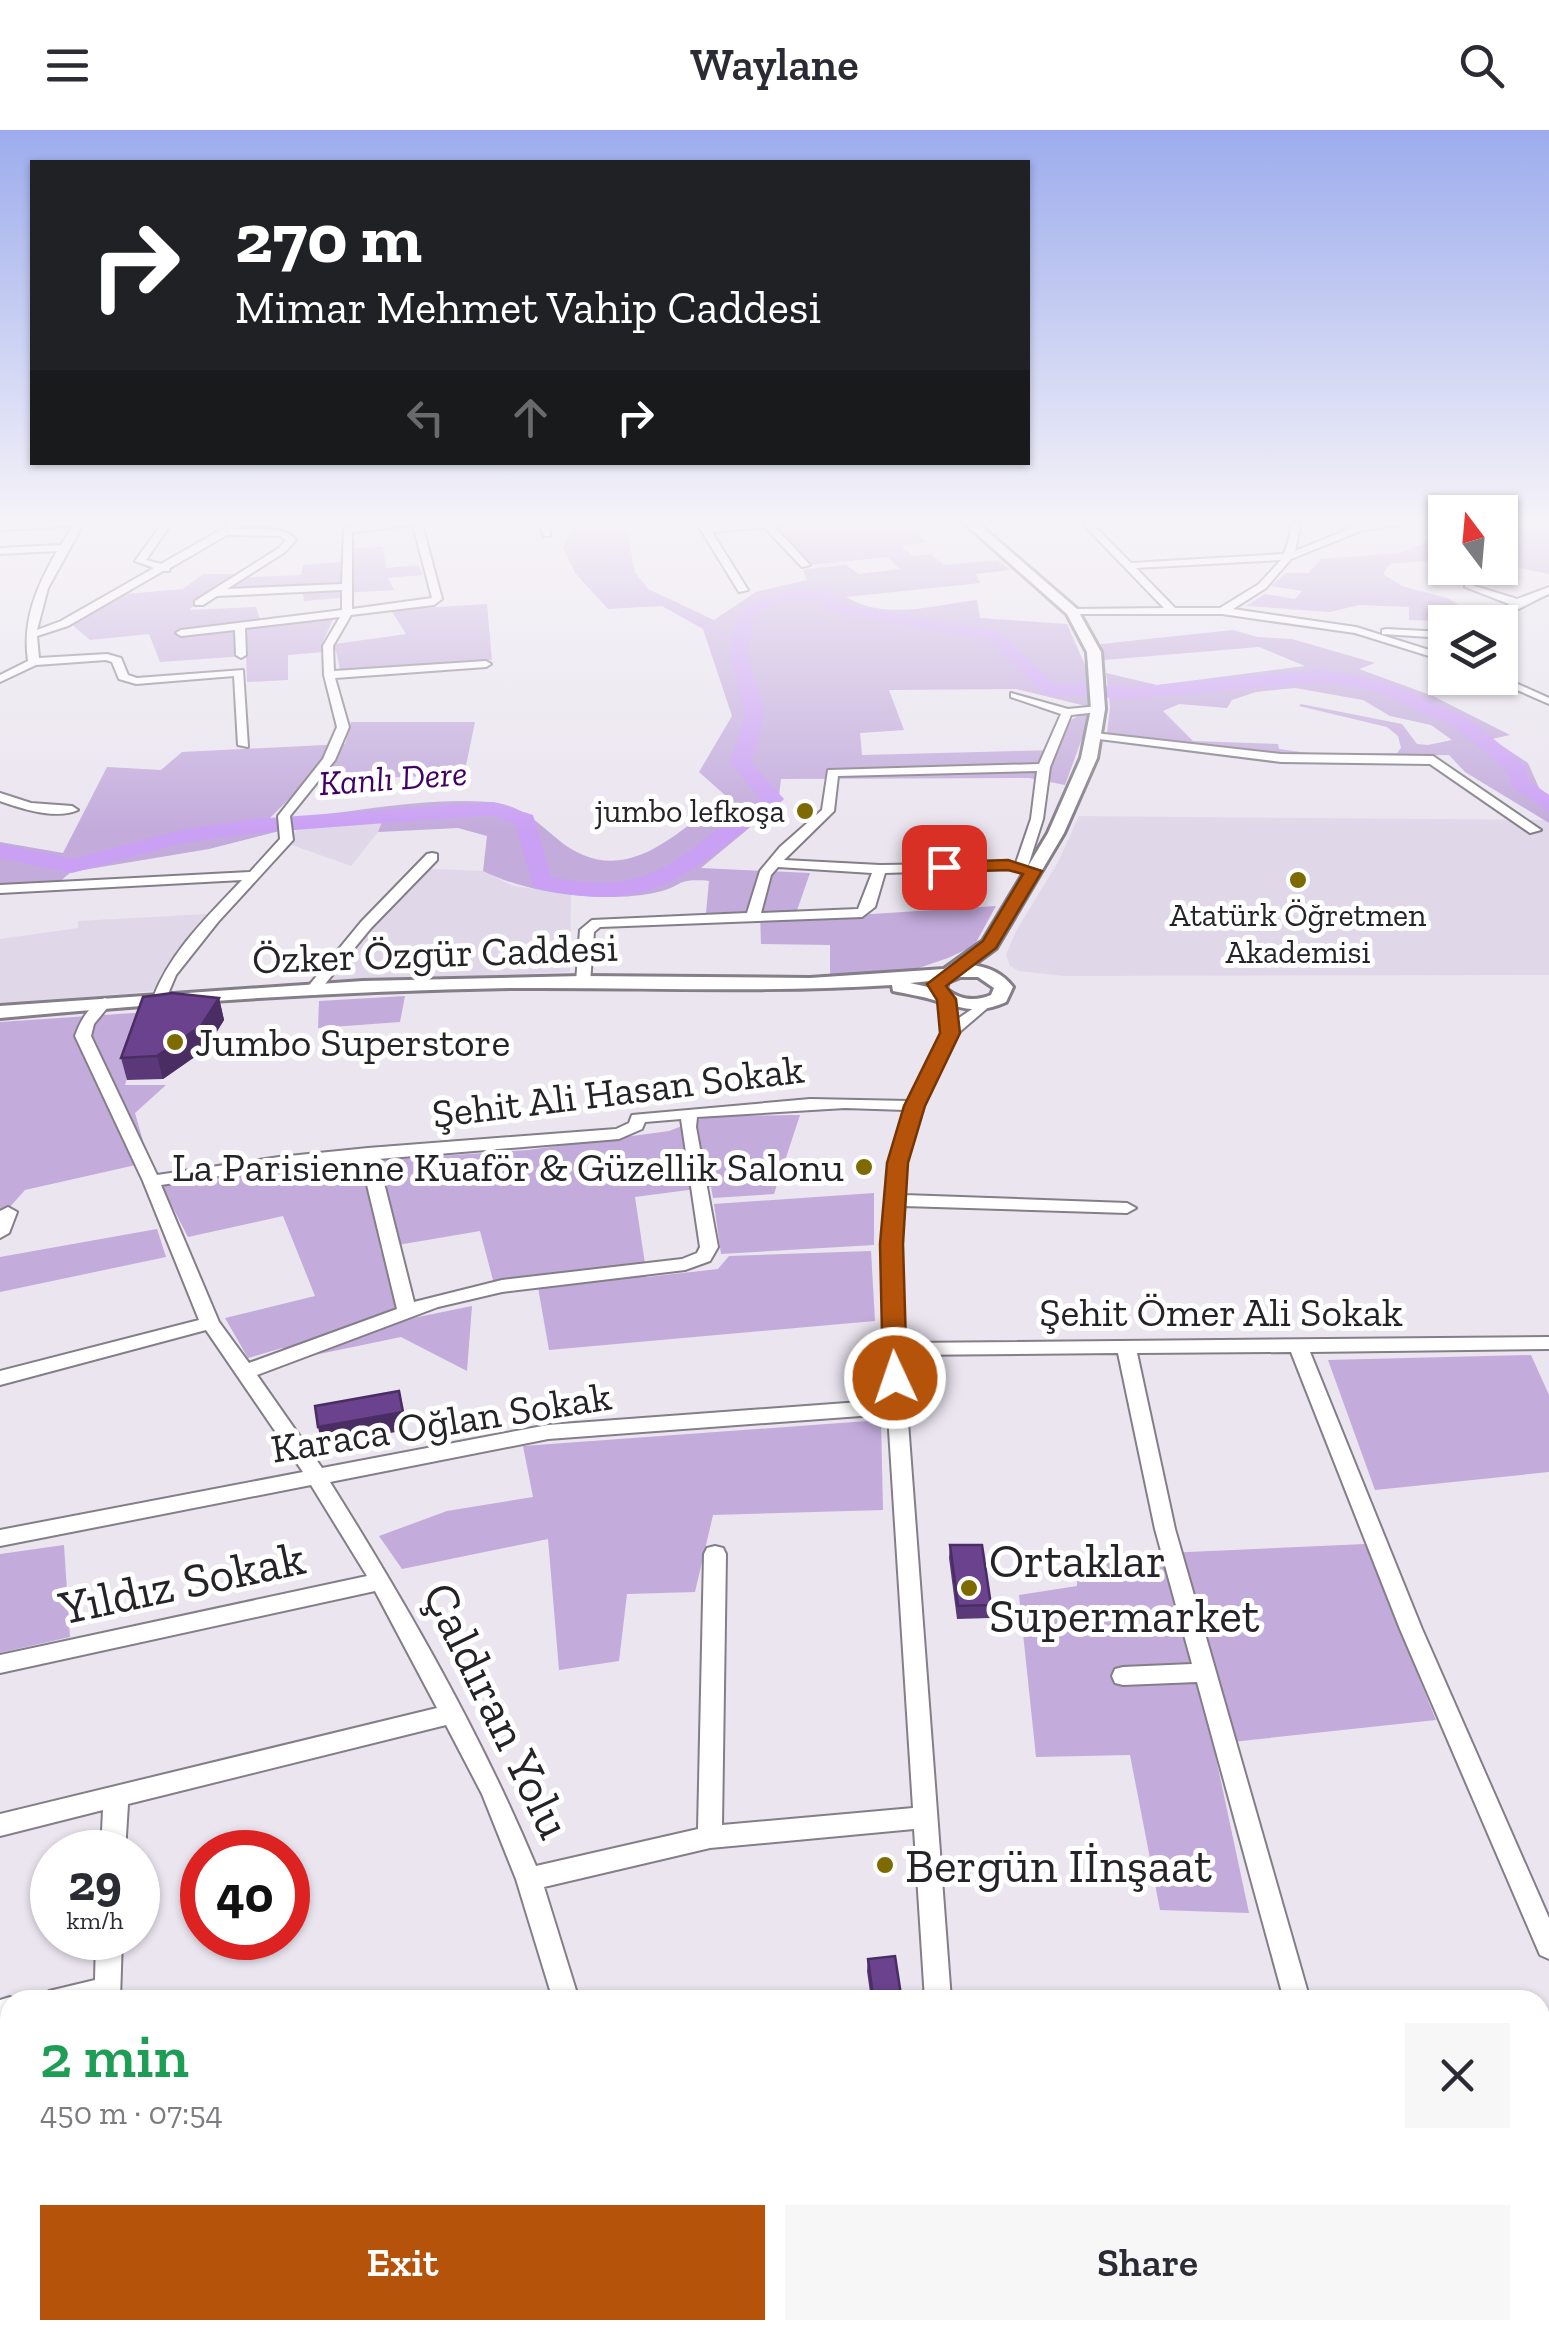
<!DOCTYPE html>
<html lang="en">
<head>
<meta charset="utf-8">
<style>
  body { margin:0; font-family:"Zilla Slab",serif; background:#f7f7f7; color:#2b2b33; height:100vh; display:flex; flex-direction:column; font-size:38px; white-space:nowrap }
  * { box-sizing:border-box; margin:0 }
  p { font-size:32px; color:#7c7c81 }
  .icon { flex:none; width:55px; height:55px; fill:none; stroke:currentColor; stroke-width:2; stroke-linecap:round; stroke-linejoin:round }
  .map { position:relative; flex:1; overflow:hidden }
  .drawer { position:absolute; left:0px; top:1860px; width:1550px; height:350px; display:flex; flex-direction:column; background:#fff; border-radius:30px 30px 0 0; box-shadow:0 2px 8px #0004 }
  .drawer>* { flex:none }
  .guide { position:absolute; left:30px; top:30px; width:1000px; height:305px; border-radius:0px; box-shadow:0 2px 8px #0004; background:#202124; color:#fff; overflow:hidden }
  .needle { width:65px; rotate:344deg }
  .buttons { position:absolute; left:1428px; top:365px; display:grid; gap:20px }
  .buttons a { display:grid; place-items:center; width:90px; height:90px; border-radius:0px; background:#fff; box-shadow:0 2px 8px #0004; font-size:50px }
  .speed { position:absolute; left:30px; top:1700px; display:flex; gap:20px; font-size:50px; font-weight:700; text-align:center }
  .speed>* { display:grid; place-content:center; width:130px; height:130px; border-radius:50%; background:#fff; box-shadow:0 2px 8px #0004; line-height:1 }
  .speed small { font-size:25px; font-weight:400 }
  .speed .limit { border:15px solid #d22; background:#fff; color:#111 }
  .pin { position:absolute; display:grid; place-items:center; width:85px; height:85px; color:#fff; margin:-42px; border-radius:20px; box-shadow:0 5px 15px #0006 }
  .me { position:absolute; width:110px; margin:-55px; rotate:357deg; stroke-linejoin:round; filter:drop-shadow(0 0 8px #0008) }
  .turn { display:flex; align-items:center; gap:35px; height:210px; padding:0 40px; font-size:45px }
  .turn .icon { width:130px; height:130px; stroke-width:2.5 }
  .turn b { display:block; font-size:70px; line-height:85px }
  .lanes { display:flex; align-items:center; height:95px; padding:0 40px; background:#0003; justify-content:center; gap:50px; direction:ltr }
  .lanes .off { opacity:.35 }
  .round { display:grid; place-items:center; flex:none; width:105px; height:105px; border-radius:0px; background:#f7f7f7 }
  .head { display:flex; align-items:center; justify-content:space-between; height:170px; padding:0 40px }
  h1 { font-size:60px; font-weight:600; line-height:75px; color:#1e9e55 }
  .cta { display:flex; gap:20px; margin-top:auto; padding:20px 40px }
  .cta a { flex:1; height:115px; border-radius:0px; background:#b45309; color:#fff; font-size:40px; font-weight:600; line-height:115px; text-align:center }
  .cta a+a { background:#f7f7f7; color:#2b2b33 }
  header { display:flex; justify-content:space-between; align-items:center; height:130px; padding:0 40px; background:#fff; font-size:45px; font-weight:600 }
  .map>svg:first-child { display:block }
  .built { fill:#e0d8e9 }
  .green { fill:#c3abdc; fill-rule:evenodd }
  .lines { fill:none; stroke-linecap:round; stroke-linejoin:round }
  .stream { stroke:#caa0f4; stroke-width:2.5 }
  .river { fill:#caa0f4; fill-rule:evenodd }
  .minor-casing { stroke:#837e87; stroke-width:4 }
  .major-casing { stroke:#837e87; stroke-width:6 }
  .minor { fill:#fff; fill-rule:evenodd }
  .major { fill:#fff; fill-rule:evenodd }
  .wall { fill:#5b3979 }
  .shaded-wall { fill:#4a2e63 }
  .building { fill:#6a428d; stroke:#4a2e63; stroke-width:2.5 }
  .route { fill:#b45309; stroke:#753606; stroke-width:2.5 }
  .poi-dot { fill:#7d6a01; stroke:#fff; stroke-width:4 }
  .labels { text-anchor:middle; stroke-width:10; stroke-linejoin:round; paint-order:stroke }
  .far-poi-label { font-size:32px; fill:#252327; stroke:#fff; text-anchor:end }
  .far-water-label { font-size:35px; font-style:italic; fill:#400066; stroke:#fff }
  .street-label { font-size:40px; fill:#252327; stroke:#fff }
  .poi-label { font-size:40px; fill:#252327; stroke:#fff; text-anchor:start }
  .near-poi-label { font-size:48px; fill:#252327; stroke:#fff; text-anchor:start }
  .near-street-label { font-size:48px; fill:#252327; stroke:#fff }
</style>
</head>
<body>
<header><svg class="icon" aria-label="menu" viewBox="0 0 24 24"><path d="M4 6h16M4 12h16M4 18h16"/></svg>Waylane<svg class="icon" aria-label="search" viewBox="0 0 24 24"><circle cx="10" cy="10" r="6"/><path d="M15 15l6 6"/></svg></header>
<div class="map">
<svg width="1549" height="2210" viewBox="0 0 1549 2210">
  <rect width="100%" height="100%" fill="#eae5ef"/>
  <!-- built -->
  <g class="built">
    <polygon points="1079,686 1545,690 1549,693 1549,845 1064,846 1019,841 1010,836 1006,825 1016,801 1058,732"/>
    <polygon points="384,689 378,702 351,736 289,714 299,696"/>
    <polygon points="411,738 483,741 513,756 571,764 570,842 307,853"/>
    <polygon points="207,784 154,861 0,875 0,809 78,798 78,791"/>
  </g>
  <!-- green -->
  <g class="green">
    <path d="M610,391H625L635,442L648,459L714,490L756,462L807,450L803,441L806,439L846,435L859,444L900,439L887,427L810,435L770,391H817L829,398L899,391H955L958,396L915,400L927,412L901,416L913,426L931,424L944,435L998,430L1010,440L976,444L980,453L846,467C885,491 934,475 977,470L980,488L1067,494L1088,542L1090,577L1016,559L889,560L904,600L860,603L862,625L1056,620L1067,592L1085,582L1091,584L1065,655L1029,648L781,649L778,674L701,738L810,743L794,789L996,776L974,816L948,828L907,842L830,845V815L761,814L760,782L706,783L709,751C675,748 684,756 658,762C606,774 529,764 483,741L487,706L458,698L378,702L383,689L299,696L209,719L71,742L58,753L0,755V712L63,723L107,637L161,640L182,622L345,614L351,592H475L464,645L308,650L269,689C342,686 416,666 490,672C518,674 534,689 555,707C620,763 671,708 726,666L699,642L732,586L703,499L662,476L608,479L575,443L563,418L573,398Z"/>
    <polygon points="1500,395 1549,402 1549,444 1500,434"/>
    <polygon points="1445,405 1445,429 1390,434 1383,444 1402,456 1447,468 1482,488 1476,492 1409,490 1409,477 1359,475 1330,482 1246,476 1265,464 1295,469 1302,461 1271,456 1286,443 1308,443 1321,429 1400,423"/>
    <polygon points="383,417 386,438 418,435 423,445 388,448 394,460 342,463 340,468 304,471 302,458 209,463 189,480 256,477 262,495 334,487 321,516 406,504 391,480 487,474 492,530 340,540 336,521 288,525 288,550 247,552 246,526 160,532 149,504 90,510 71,494 125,464 183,459 203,444 238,444 233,448 301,445 303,435 351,431 354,418"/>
    <path d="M1233,500L1257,507L1292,509L1375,533L1359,539L1433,566L1510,605L1492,609L1528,633L1540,660L1549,665V693L1465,642L1449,625L1311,627L1107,603L1110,577L1106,543L1157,555L1305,536L1259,517L1104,530L1101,514ZM1295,558L1363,570L1390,586L1431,595L1452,610L1428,615L1417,614L1402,594L1301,574L1299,576L1387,597L1398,606L1401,618L1397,623L1315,624L1279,619L1278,614L1193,611L1163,581L1179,574L1227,578L1232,570L1256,562Z"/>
    <polygon points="405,866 400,892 318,898 319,871"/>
    <polygon points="148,882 125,955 166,955 135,983 149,1032 25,1060 0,1088 0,892"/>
    <polygon points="800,985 774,1064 713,1068 711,1057 635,1067 647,1147 718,1139 729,1126 871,1121 875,1191 549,1220 536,1146 494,1154 480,1101 380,1118 403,1190 472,1176 467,1241 401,1207 295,1229 282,1218 248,1228 225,1188 315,1166 283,1086 188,1107 156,1045 528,1020 669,1001 708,986"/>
    <polygon points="874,1063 874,1115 721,1124 714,1074"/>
    <polygon points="157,1099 166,1127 0,1162 0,1127"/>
    <polygon points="1531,1225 1549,1265 1549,1342 1375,1360 1328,1230"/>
    <polygon points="881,1290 883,1380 713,1385 695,1462 627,1464 619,1531 559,1540 548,1409 402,1439 379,1406 447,1381 533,1367 523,1316"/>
    <polygon points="1365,1414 1436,1590 1213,1614 1249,1783 1160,1780 1130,1625 1036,1627 1019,1465 1077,1456 1077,1427"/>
    <polygon points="64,1415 70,1507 0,1523 0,1424"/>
  </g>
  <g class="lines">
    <!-- stream -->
    <path class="stream" d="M626,418L621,430C646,477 696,491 742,512"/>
    <!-- river -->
    <path class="river" d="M803,458L830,460L836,472L846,475L998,501L1055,554L1136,557L1318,540L1355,545L1394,555L1471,590L1526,636L1528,650L1549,665V681L1510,656L1508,642L1457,598L1380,563L1355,557L1318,552L1136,569L1050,565L1043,563L986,509L843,485L823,479L817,469C794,468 775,473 754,485L748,526L765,585L751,632L784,669C772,682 755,692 741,703C669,763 627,780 533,757L515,694L491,685L255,703L183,713L72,743L0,728V714L72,729L182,700L255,689L493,672L533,685L551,747C661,769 679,722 760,668L730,633L745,585L730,526L737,483L767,465Z"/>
    <!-- minor casing -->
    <g class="minor-casing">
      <g id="minor">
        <path d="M85,391L48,458L37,500L61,491L154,438L135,431L164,391H173L146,430L161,434L236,391H246L235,399C256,400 282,394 296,410L285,422L227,459L342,454L344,398L398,391H427L422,394L442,469L434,475L351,485L333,516L334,541L486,531L491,534L486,537L335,548L349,597L335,630L290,686L293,710L218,792L176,845L165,871L160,872L153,868C170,822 208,786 242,750L0,763V755L250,742L280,709L278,686L323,629L337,597L324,545L323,516L340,487L245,498L246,525L241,528L236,525L235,500L181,506L176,503L181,500L342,480V460L217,466L203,475H195V471L279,418L286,410L281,406L227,405L170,438L169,441H163L68,496L37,506L39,528L107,524L121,528L128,545L137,548L243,540L248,617L238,615L234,546L136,554L119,549L112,532L106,530L36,535L0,552V545L28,531C22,490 37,456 57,421L0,424V418L61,415L73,396L0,400V394ZM413,395L432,468L352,479V402Z"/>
        <polygon points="538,391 548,391 550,406 544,406"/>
        <polygon points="705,391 709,397 795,391 774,396 810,435 802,437 764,397 712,402 748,460 739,462 696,392"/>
        <path d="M1080,391H1089L1131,433L1284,424L1290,406L1291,391H1301L1295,421L1361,394L1432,391L1363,400L1291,429L1266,458L1233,479L1356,497L1445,525V531L1355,503L1222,484H1068V480L1072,479L1164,478ZM1281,430L1259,454L1220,478H1175L1136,438Z"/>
        <path d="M1465,453L1517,469L1549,457V464C1532,471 1498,492 1484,492L1509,474L1465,457Z"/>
        <polygon points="1386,499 1445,502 1445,508 1382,504 1382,500"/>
        <polygon points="1500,546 1549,568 1549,574 1490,548"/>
        <path d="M1011,563L1068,579L1098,576L1104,579L1098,582L1071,585L1050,637L1043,689L1028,736L1038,738V744L1008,739L885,743L875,777L862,787L600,797L594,802L590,852L583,856L576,852L580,800L592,790L747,783L760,741L780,717L822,680L828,640L1039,634L1061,584L1011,567ZM1037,641L1031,689L1016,733L880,735L784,730L834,681L838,646ZM778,737L872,743L858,779L761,783L771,745Z"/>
        <polygon points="1095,603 1281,624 1433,626 1541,700 1530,703 1430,634 1281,632 1091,608 1089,606"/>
        <path d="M0,663L31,673L72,676L78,680C57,690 22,679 0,671Z"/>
        <polygon points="432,723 437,724 437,730 371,798 316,865 306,865 306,859 361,792 427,724"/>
        <path d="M946,865L953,869L956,890L984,871L991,875L956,905L922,976L906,1033L904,1065L1127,1073L1136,1078L1127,1083L903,1076L900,1113L902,1213L1549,1207V1219L1310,1222L1422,1499L1549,1788V1829L1540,1825L1400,1499L1291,1222L1137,1223L1175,1399L1310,1870H1284L1197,1552L1123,1555L1115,1553L1112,1546L1115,1539L1123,1537L1192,1534L1155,1399L1118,1223L903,1225L951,1870H925L914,1699L710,1718L544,1757L579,1870H553L516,1749L482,1664L446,1595L128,1674L125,1722H101L103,1680L0,1706V1684L437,1578L375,1461L0,1543V1525L367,1446L311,1355L0,1416V1400L303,1342L206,1200L0,1255V1241L199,1190L143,1051L75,906C80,891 90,874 105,868L112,872L94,894L91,906L157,1045L279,1027L368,1018L616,999L629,993L632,985L810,969L909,971L942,903L939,869ZM845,978L905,980L890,1033L882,1113L887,1270L548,1295L322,1338L257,1245L438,1177L502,1162L685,1140L710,1131L718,1117L696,997L697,987ZM681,989L700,1117L697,1123L682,1129L502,1150L414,1172L378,1029L619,1009L642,999L645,992ZM361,1030L397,1179L249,1233L219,1192L161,1055L279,1037ZM888,1284L913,1678L722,1695L726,1424L723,1418L715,1416L707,1418L704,1424L698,1699L536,1736C480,1602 407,1475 330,1352L548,1309Z"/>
        <polygon points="8,1077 17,1082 9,1103 0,1108 0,1081"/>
        <polygon points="96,1808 122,1808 120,1870 45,1870 49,1861 95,1850"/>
        <polygon points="10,1867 17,1870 10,1870 10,1893 0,1896 0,1870"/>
        <rect x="1540" y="1993" width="9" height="28"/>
        <rect x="98" y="2200" width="30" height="10"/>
        <polygon points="384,2200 414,2200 415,2210 385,2210"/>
        <polygon points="453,2200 532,2200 528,2210 449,2210"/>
        <polygon points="648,2200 678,2200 680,2210 650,2210"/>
        <rect x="936" y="2200" width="30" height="10"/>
      </g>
    </g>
    <!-- major casing -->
    <g class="major-casing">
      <path id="major" d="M962,391H975L1077,479L1101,522L1105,579L1097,628L1064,703L996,818L973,835C990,838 1002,843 1013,857L1006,872C977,885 962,878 934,870C921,866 907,864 893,861L892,855C766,863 640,857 514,858C342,861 171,872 0,888V876L363,851L582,846L810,848L944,839L983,811L1048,703L1081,628L1091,579L1087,522L1067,484ZM960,847H978L994,858L991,865C975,872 960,870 946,859L948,852ZM930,851L928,857L910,853Z"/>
    </g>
    <!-- minor -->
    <use href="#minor" class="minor"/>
    <!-- major -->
    <use href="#major" class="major"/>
  </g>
  <!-- wall -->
  <g class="wall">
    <polygon points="219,868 224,890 206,919 163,949 127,950 121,928"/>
    <polygon points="950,1415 991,1475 990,1488 957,1489 949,1428"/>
    <polygon points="868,1829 901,1865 900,1870 871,1870 867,1841"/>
  </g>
  <!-- shaded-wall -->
  <g class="shaded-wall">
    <polygon points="219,868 224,890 206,919 163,949 157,926"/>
    <polygon points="399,1261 406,1300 322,1316 318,1297"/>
  </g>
  <!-- building -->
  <g class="building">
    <polygon points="172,863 219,868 201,896 157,926 121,928 143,867"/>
    <polygon points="399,1261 403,1282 318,1297 315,1276"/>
    <polygon points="950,1415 982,1415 991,1475 958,1476"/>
    <polygon points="895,1826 901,1865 873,1867 868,1829"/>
  </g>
  <!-- sky -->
  <linearGradient id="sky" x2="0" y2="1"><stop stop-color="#9caced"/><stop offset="0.56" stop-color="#f6f3f8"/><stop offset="1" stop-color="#f6f3f8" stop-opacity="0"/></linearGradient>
  <rect width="1549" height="701" fill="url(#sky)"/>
  <!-- route -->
  <polygon class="route" points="1008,730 1042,741 996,818 946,856 956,869 960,903 925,976 908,1033 903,1114 907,1248 895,1256 883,1248 880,1114 887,1033 904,976 940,903 937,870 927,854 983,811 1023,744 1008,740 944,742 935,737 944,732"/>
  <!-- markers -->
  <g class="poi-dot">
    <circle cx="805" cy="681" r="10"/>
    <circle cx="1298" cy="750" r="10"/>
    <circle cx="175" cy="912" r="10"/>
    <circle cx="864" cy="1037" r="10"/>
    <circle cx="969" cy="1458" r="10"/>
    <circle cx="885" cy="1735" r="10"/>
  </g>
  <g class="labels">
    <!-- far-poi labels -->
    <g class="far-poi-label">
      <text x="785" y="692">jumbo lefkoşa</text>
      <text x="1298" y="796" text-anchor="middle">Atatürk Öğretmen<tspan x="1298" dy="37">Akademisi</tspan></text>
    </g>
    <!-- far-water labels -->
    <g class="far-water-label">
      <text transform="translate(393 648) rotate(-4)" y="12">Kanlı Dere</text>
    </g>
    <!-- street labels -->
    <g class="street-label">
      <text transform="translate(435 823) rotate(-2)" y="14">Özker Özgür Caddesi</text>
      <text transform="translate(618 961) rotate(-7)" y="14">Şehit Ali Hasan Sokak</text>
      <text x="1221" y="1196">Şehit Ömer Ali Sokak</text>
      <text transform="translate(441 1292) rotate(-9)" y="14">Karaca Oğlan Sokak</text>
    </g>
    <!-- poi labels -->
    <g class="poi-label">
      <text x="195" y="926">Jumbo Superstore</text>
      <text x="844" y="1051" text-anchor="end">La Parisienne Kuaför &amp; Güzellik Salonu</text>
    </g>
    <!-- near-poi labels -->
    <g class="near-poi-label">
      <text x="989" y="1447">Ortaklar<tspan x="989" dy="55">Supermarket</tspan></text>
      <text x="905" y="1752">Bergün Iİnşaat</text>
    </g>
    <!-- near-street labels -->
    <g class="near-street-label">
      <text transform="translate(182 1452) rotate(-12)" y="17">Yıldız Sokak</text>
      <text transform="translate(498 1580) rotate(64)" y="17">Çaldıran Yolu</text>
    </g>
  </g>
</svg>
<div class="buttons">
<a><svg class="needle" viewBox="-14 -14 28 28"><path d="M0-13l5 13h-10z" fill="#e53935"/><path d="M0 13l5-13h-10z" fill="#7c7c81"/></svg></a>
<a><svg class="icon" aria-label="layers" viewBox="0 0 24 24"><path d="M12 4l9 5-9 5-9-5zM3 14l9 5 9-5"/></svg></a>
</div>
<div class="speed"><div>29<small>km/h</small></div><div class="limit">40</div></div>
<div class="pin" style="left:944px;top:737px;background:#d93025"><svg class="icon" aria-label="arrive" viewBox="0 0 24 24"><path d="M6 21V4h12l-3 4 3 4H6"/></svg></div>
<svg class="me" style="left:895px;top:1248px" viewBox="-20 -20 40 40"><circle r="17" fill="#b45309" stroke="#fff" stroke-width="3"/><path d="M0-11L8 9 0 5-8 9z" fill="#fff"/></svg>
<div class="guide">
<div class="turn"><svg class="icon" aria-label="right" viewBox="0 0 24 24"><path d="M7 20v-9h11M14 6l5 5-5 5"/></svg><div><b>270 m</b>Mimar Mehmet Vahip Caddesi</div></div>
<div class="lanes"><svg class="icon off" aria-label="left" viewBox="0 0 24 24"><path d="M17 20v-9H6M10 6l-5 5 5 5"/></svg><svg class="icon off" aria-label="ahead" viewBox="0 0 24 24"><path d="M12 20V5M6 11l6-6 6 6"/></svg><svg class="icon" aria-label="right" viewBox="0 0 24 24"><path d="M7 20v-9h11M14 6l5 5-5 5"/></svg></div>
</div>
<section class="drawer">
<div class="head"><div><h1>2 min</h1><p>450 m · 07:54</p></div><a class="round"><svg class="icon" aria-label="close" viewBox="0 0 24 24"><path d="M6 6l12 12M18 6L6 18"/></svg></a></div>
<div class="cta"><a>Exit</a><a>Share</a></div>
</section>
</div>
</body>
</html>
